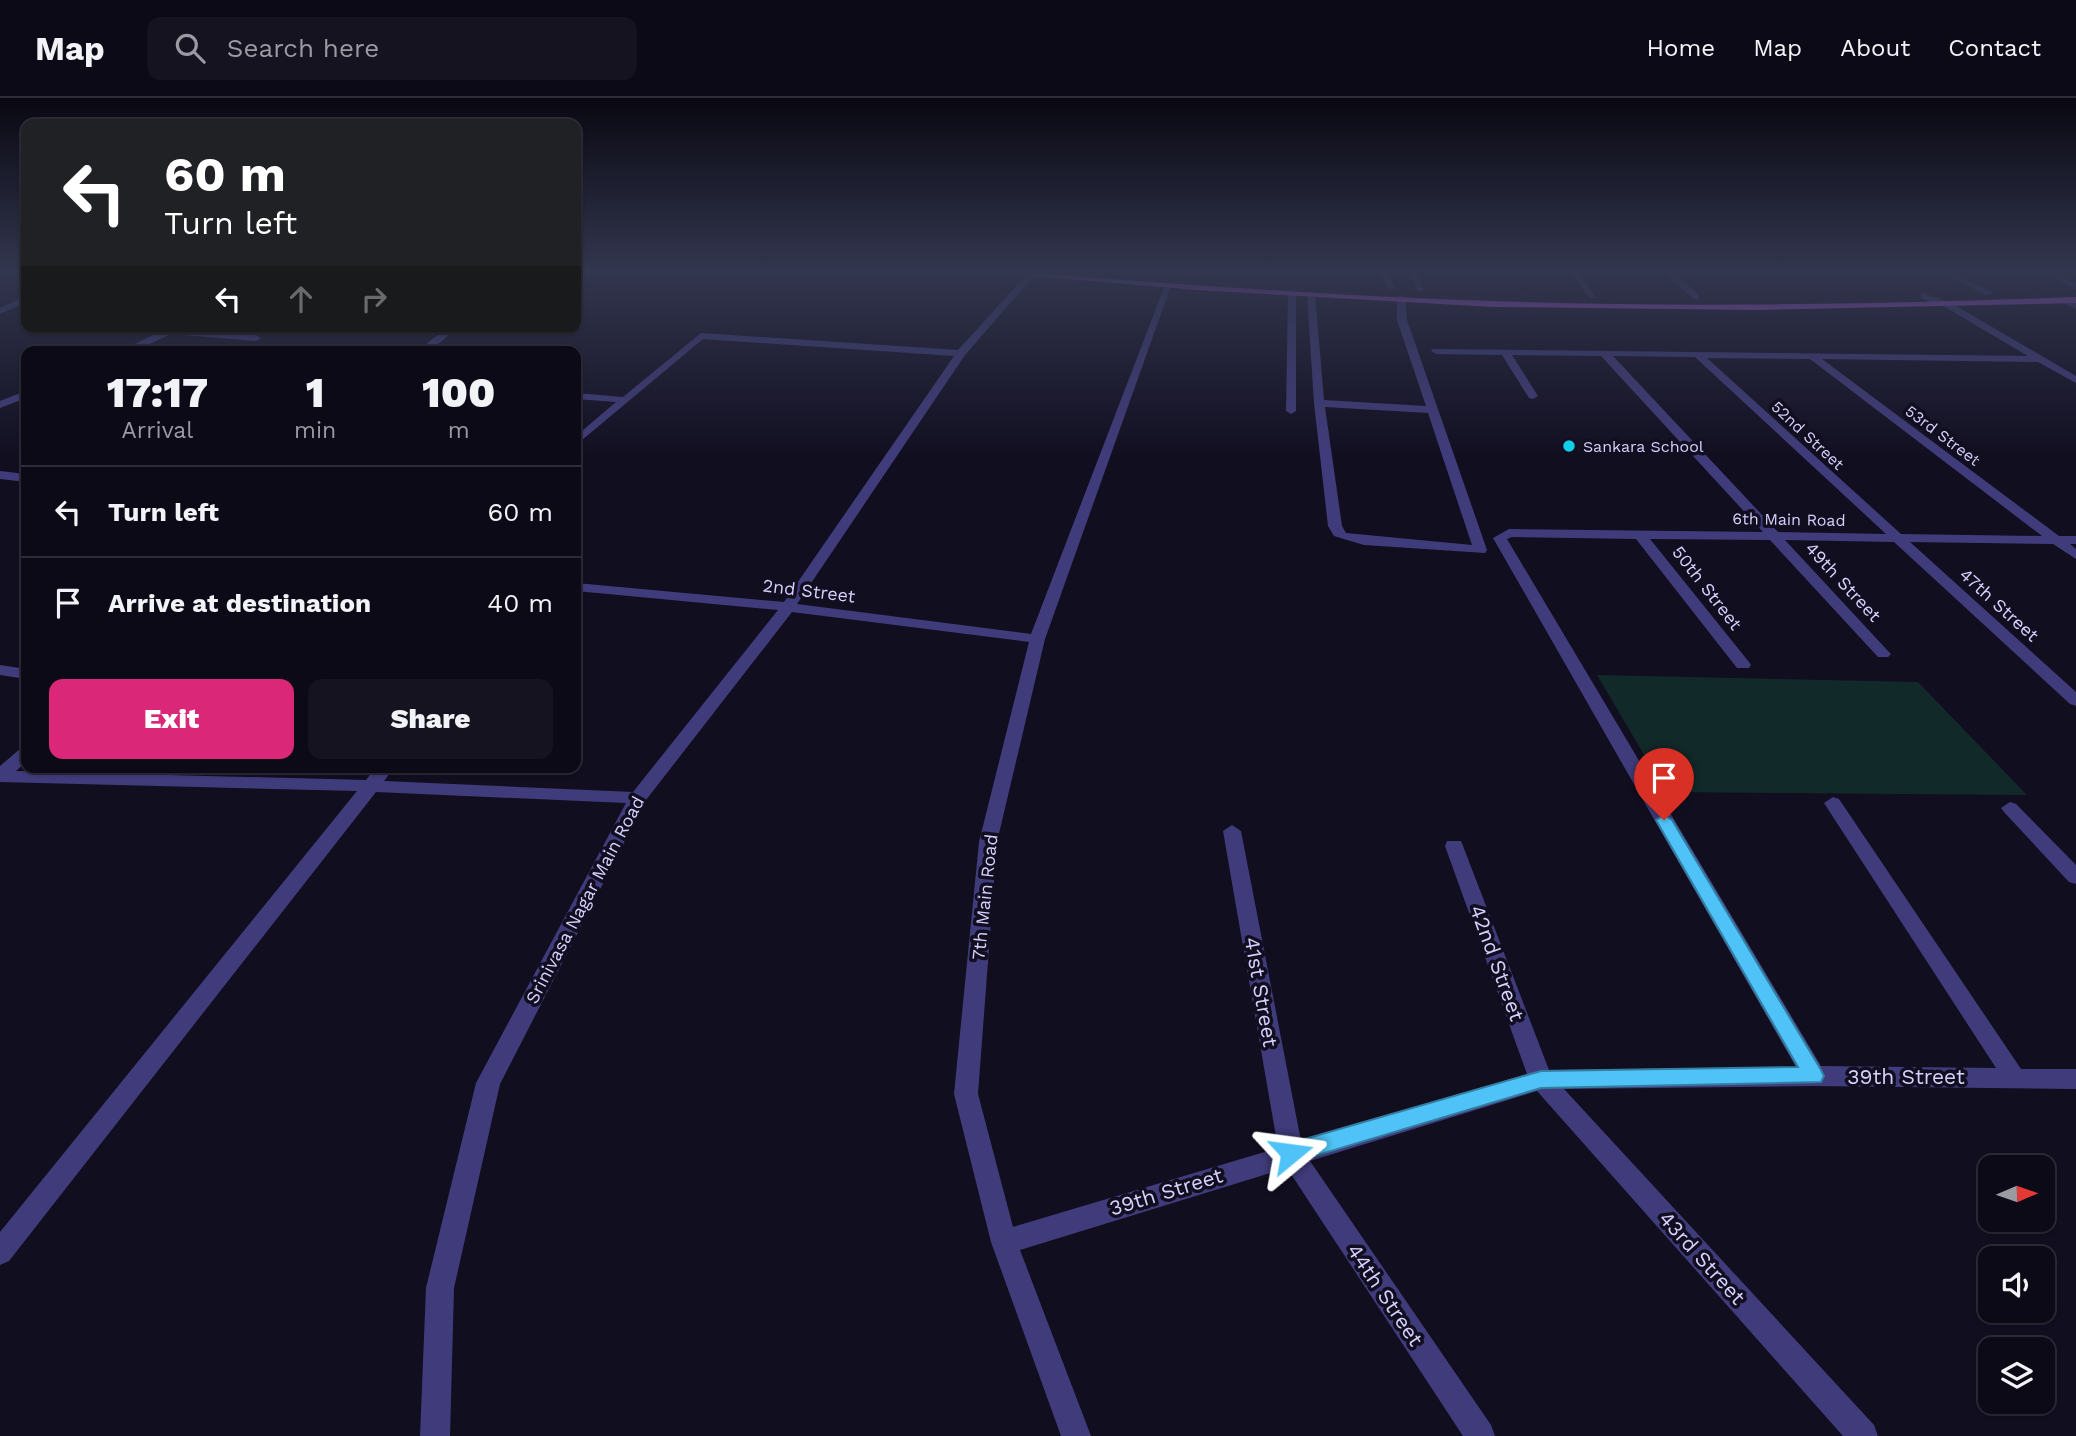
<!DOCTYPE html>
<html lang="en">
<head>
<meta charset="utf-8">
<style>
  body { margin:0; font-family:"Work Sans",sans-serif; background:#161321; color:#f1f3f6; height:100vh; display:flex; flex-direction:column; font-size:26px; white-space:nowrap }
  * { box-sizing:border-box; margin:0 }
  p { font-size:23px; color:#9a9aa2 }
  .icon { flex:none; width:38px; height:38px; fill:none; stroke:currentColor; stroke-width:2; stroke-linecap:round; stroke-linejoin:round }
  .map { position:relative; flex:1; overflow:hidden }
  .details { position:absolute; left:21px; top:248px; width:560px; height:427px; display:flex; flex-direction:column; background:#0d0a18; border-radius:14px; box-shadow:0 2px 5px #0004,0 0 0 2px #2d2b37 }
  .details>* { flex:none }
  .guide { position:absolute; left:21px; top:21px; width:560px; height:214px; border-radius:14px; box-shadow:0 2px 5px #0004,0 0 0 2px #2d2b37; background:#202124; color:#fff; overflow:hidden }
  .needle { width:46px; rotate:88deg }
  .buttons { position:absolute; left:1978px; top:1057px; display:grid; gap:14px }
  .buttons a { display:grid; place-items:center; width:77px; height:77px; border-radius:14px; background:#0d0a18; box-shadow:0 2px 5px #0004,0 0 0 2px #2d2b37; font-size:35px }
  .pin { position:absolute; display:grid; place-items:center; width:60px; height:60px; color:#fff; margin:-72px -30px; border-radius:50% 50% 50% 0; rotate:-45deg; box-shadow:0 0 7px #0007 }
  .pin .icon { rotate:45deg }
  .me { position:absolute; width:77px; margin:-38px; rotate:74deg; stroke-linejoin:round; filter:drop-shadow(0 0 5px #0008) }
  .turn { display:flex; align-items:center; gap:24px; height:147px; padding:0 28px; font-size:32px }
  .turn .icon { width:91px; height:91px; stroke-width:2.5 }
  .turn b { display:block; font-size:49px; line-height:60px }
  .lanes { display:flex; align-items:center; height:66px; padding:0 28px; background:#0003; justify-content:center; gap:35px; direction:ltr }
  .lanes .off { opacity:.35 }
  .eta { display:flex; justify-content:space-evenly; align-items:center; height:119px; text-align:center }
  .eta b { font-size:42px; font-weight:800; line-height:49px }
  .action { display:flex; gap:14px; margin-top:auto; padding:14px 28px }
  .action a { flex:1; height:80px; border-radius:14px; background:#db2777; color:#fff; font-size:28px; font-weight:800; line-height:80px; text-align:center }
  .action a+a { background:#161321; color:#f1f3f6 }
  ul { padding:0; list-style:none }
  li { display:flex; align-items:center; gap:21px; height:91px; padding:0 28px; border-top:2px solid #2d2b37 }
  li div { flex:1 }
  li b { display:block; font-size:26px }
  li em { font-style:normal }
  header { display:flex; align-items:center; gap:42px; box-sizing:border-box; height:98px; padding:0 35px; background:#0d0a18; border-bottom:2px solid #2d2b37 }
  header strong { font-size:33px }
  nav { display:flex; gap:38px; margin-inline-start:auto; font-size:24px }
  .search { width:490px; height:63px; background:#161321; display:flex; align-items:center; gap:18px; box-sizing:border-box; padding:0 24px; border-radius:14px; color:#9a9aa2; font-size:26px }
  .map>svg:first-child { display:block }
  .green { fill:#122929 }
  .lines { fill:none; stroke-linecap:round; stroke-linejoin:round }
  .minor { fill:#403c7c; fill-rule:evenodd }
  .major { fill:#bf5ef5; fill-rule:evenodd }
  .route { fill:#4fc3f7; stroke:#337fa1; stroke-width:2 }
  .poi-dot { fill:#0fcfe9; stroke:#110e20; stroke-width:2.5 }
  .labels { text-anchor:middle; stroke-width:7; stroke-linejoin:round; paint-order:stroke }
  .far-street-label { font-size:16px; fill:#d6d0fc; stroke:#110e20 }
  .far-poi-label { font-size:16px; fill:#d6d0fc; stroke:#110e20; text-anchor:start }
  .street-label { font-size:18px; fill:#d6d0fc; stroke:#110e20 }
  .near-street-label { font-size:21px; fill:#d6d0fc; stroke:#110e20 }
</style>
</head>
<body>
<header>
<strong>Map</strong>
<div class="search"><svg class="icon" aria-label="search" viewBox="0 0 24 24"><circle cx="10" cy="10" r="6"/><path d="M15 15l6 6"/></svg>Search here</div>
<nav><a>Home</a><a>Map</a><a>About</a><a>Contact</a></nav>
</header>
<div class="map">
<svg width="2076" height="1338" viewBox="0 0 2076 1338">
  <rect width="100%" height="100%" fill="#110e20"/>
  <!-- green -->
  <polygon class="green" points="1597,577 1918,584 2027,697 1666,694"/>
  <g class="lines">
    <!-- minor -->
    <g class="minor">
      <polygon points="0,173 26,173 26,178 0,179"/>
      <path d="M1030,173H1038L965,257L797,506L1031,536L1165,187L1172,185L1045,541L997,744L978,996L1013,1129L1278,1050L1223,733L1232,727L1241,733L1301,1043L1527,976L1445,748L1447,743H1461L1463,748L1549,972L1796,969L1493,440L1509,431L1763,434L1601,258L1512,257L1538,298L1533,301L1529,300L1502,257L1436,256L1431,253L1433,251L2028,258L1945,209L1920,200L1923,195L1951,205L2076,278V285L2038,264L1822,261L2059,438H2076V446H2070L2076,451V461L2053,446L1910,444L2076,594V608L2070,606L1894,444L1785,442L1888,553L1891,556L1888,559H1878L1770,442L1650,441L1749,564L1751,567L1749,570H1737L1636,441L1512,439L1507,441L1821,968L1996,970L1824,705L1833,699L1839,701L2021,971H2076V991L1814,988L1564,991L1874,1327L1878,1338H1843L1537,993L1310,1063L1491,1327L1495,1338H1463L1287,1070L1020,1152L1091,1338H1061L991,1144L954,996L979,744L1029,544L792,514L646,702L500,986L454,1190L450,1338H420L426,1190L476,985L626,705L376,694L9,1163L0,1167V1134L357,693L0,684V668L20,651L26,650V664L16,673L366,682L375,670H394L384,683L633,694L778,512L576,493V485L784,504L954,258L703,241L576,347V338L616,304L576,301V295L623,299L701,235L958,252ZM1613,258L1695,259L1886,436L1778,434ZM1707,260L1810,261L2042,438L1901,436Z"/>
      <polygon points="1137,173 1145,173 1145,174 1141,176"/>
      <polygon points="1380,173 1388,173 1394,191 1388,191"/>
      <polygon points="1409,173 1417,173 1424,193 1418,193"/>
      <polygon points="1569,173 1577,173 1596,200 1590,200"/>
      <polygon points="1662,173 1671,173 1699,197 1699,201 1693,201"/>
      <polygon points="1939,173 1949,173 1993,195 1986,197"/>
      <polygon points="2040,173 2050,173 2076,185 2076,191"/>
      <polygon points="1292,192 1296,195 1296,313 1291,316 1286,313 1288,195"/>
      <path d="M1311,193L1315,196L1324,302L1426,308L1397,222V200L1401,197L1405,200L1407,222L1487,452L1485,455L1364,447L1334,438L1328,428L1314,305L1307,196ZM1325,309L1428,315L1472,447L1346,435L1342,428Z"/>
      <polygon points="26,198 26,204 0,216 0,210"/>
      <polygon points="2065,199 2076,204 2076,211 2062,204"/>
      <polygon points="170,229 256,237 261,240 256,243 171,236 132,254 118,254"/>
      <polygon points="448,229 459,229 428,254 416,254"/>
      <polygon points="527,250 531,254 520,254"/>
      <polygon points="26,293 26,300 0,310 0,303"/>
      <polygon points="0,373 26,376 26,384 0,381"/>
      <polygon points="0,567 26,571 26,581 0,577"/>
      <polygon points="2010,704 2016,706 2076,767 2076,786 2069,784 2004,714 2001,710"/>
    </g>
    <!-- major -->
    <path class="major" d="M972,173H1003C1167,185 1330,198 1493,203C1688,210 1882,206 2076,199V205L1758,212L1493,209L1197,192Z"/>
  </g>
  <!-- sky -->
  <linearGradient id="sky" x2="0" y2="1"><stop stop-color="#090812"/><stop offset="0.48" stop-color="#32364e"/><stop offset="1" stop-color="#32364e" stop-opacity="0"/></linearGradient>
  <rect width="2076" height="360" fill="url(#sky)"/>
  <!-- route -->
  <polygon class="route" points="1664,717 1672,722 1821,972 1824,978 1821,984 1541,990 1291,1065 1283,1062 1279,1055 1283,1048 1291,1045 1541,973 1798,969 1656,722"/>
  <!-- markers -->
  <circle class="poi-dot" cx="1569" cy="348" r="7"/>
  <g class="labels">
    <!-- far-street labels -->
    <g class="far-street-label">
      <text transform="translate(1808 337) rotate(43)" y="6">52nd Street</text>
      <text transform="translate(1943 337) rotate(37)" y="6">53rd Street</text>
      <text transform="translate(1789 421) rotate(1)" y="6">6th Main Road</text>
    </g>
    <!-- far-poi labels -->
    <g class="far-poi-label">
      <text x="1583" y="354">Sankara School</text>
    </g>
    <!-- street labels -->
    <g class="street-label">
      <text transform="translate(1843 484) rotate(47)" y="6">49th Street</text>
      <text transform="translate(1707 490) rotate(52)" y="6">50th Street</text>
      <text transform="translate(809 493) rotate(7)" y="6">2nd Street</text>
      <text transform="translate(1999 507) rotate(42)" y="6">47th Street</text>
      <text transform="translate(985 799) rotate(-84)" y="6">7th Main Road</text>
      <text transform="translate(585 802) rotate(-62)" y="6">Srinivasa Nagar Main Road</text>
    </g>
    <!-- near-street labels -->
    <g class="near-street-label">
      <text transform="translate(1497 865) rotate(70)" y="7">42nd Street</text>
      <text transform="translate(1261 894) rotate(80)" y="7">41st Street</text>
      <text x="1906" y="986">39th Street</text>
      <text transform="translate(1166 1094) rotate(-17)" y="7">39th Street</text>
      <text transform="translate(1702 1160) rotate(48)" y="7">43rd Street</text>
      <text transform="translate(1385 1197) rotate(56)" y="7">44th Street</text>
    </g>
  </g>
</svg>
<div class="buttons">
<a><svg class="needle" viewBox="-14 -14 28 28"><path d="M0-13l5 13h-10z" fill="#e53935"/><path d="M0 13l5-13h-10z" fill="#9a9aa2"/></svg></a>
<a><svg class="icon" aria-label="sound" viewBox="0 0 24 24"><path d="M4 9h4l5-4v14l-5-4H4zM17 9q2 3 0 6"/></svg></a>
<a><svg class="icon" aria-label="layers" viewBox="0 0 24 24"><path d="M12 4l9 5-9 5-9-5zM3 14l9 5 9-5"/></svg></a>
</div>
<div class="pin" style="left:1664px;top:722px;background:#d93025"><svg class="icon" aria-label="arrive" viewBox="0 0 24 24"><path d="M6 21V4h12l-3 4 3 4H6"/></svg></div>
<svg class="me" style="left:1291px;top:1055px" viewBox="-20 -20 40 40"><path d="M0-17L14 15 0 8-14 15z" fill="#4fc3f7" stroke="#fff" stroke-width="4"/></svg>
<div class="guide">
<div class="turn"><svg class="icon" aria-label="left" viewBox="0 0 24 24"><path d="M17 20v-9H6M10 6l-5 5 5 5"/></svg><div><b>60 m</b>Turn left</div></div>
<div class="lanes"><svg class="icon" aria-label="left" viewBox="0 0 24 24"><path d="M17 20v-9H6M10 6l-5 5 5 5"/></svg><svg class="icon off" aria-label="ahead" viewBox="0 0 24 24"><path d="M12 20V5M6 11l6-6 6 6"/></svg><svg class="icon off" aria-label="right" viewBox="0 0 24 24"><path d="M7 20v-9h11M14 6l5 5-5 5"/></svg></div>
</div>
<section class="details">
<div class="eta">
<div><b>17:17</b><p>Arrival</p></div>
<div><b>1</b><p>min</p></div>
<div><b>100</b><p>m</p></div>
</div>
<ul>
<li><svg class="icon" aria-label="left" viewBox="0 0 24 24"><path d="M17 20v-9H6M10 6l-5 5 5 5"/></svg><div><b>Turn left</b></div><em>60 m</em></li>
<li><svg class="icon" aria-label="arrive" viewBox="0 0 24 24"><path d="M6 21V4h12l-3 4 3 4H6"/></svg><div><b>Arrive at destination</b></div><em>40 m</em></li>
</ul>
<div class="action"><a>Exit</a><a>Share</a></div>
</section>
</div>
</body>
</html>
